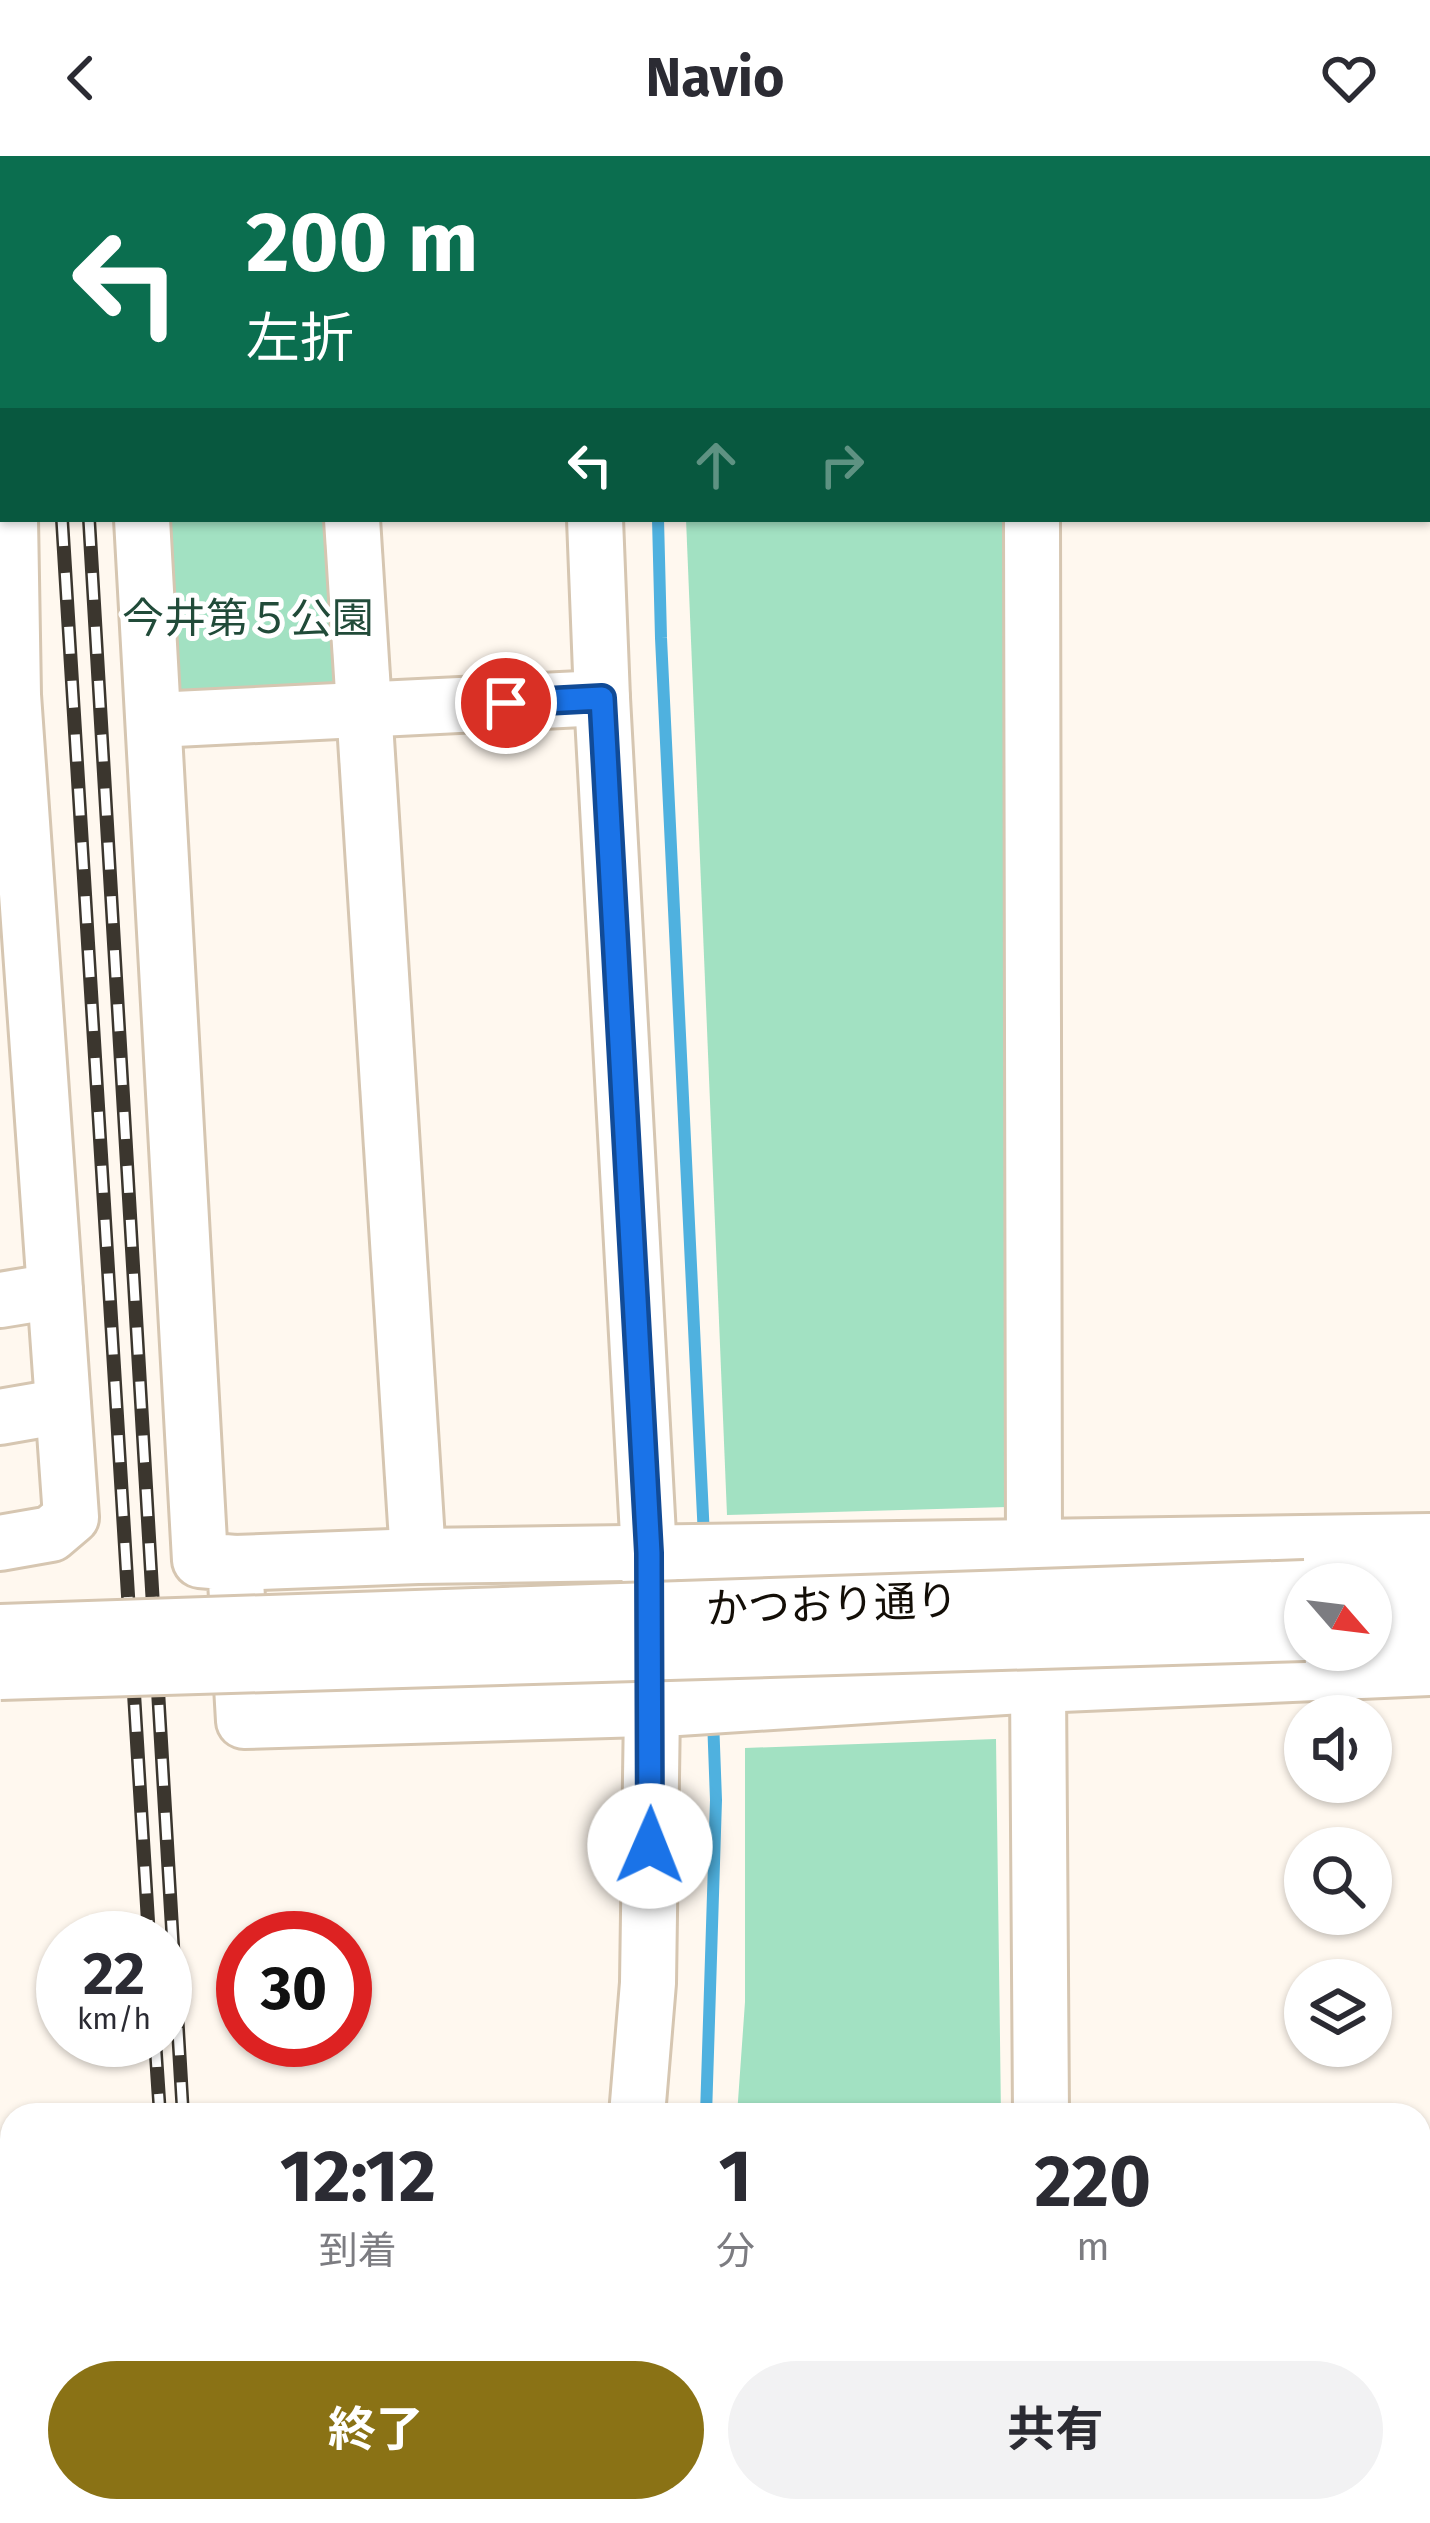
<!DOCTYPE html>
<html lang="ja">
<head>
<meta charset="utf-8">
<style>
  body { margin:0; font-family:"Fira Sans","Noto Sans JP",sans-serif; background:#f2f2f3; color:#2b2b33; height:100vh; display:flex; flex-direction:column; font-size:45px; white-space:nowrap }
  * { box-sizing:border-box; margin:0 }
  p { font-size:39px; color:#7c7c81 }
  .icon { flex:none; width:66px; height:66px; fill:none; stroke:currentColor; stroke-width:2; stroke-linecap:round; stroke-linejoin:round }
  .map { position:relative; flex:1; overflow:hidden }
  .details { position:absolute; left:0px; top:1947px; width:1431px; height:420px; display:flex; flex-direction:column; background:#fff; border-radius:36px 36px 0 0; box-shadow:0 3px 9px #0004 }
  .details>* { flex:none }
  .banner { position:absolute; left:0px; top:0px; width:1431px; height:366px; box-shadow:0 3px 9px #0004; background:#0b6e4f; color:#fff; overflow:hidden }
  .needle { width:78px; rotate:118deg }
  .controls { position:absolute; left:1284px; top:1407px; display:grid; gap:24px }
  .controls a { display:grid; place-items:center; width:108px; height:108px; border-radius:50%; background:#fff; box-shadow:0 3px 9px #0004; font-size:60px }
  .speed { position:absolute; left:36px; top:1755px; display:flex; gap:24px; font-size:60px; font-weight:700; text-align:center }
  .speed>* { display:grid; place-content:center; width:156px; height:156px; border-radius:50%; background:#fff; box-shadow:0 3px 9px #0004; line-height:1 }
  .speed small { font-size:30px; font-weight:400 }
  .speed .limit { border:18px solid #d22; background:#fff; color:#111 }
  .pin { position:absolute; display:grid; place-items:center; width:102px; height:102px; color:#fff; margin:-51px; border:6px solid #fff; border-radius:50%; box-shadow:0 3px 12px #0007 }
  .me { position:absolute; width:132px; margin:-66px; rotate:1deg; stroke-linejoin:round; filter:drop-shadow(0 0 9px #0008) }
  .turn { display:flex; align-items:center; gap:42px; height:252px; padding:0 48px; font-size:54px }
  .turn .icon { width:156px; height:156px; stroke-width:2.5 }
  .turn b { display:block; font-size:84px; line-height:102px }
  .lanes { display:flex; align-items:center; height:114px; padding:0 48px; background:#0003; justify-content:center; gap:60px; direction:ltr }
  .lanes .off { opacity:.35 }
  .eta { display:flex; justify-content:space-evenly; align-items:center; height:204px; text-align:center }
  .eta b { font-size:72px; font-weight:700; line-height:84px }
  .button { display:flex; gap:24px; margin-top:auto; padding:24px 48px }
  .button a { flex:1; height:138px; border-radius:72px; background:#8a7215; color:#fff; font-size:48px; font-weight:700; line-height:138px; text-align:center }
  .button a+a { background:#f2f2f3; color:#2b2b33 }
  header { display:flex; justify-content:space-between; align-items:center; height:156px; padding:0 48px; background:#fff; font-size:54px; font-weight:700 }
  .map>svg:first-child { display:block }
  .green { fill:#a2e1c2 }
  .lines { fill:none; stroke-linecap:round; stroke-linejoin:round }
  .stream { stroke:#4fb1df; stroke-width:12 }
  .minor-casing { stroke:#d6c6b1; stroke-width:60 }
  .minor { stroke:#fff; stroke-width:54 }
  .rail-casing { stroke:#3b362e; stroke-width:14 }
  .rail { stroke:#fff; stroke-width:9; stroke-dasharray:27; stroke-linecap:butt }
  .minor-bridge-casing { stroke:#d6c6b1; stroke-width:60; stroke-linecap:butt }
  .minor-bridge { stroke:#fff; stroke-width:54 }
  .route-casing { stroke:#114b97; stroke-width:30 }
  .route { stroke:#1a73e8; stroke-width:21 }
  .labels { text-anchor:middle; stroke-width:10; stroke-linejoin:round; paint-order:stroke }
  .park-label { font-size:42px; fill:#214b39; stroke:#fff }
  .street-label { font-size:42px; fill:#130e07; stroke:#fff }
</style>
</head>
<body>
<header><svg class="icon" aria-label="back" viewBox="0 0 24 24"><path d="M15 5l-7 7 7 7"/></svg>Navio<svg class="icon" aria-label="heart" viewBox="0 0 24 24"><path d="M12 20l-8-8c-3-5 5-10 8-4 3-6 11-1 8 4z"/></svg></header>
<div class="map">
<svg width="1430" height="2367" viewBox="0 0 1430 2367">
  <rect width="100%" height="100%" fill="#fff8ef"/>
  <!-- green -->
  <g class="green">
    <rect x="685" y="0" width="318" height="3"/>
    <polygon points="142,363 352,363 363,554 155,564"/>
    <polygon points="686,363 1004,363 1007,1351 727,1359"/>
    <polygon points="996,1583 1001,1959 737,1959 745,1846 745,1592"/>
    <polygon points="707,2355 1007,2355 1007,2367 706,2367"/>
  </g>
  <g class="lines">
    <!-- stream -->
    <g class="stream">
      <polyline points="655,3 655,0"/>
      <polyline points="658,363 661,482 704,1381"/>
      <polyline points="706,1959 716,1644 713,1563"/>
      <polyline points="670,2367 671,2355"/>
    </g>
    <!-- minor casing -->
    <g class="minor-casing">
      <g id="minor">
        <polyline points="120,0 120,3"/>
        <polyline points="332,0 332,3"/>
        <polyline points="588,3 589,0"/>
        <polyline points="1031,3 1031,0"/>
        <polyline points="1428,8 1430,8"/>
        <polyline points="0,202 3,248"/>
        <polyline points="142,363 200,1404 235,1407 244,1565 678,1552 1038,1529 1430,1512"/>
        <polyline points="352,363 418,1400"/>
        <polyline points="595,363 602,542 649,1397 652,1553 648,1827 637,1959"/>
        <polyline points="1032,363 1034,1391 1430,1385"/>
        <polyline points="155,564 602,542"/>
        <polyline points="0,1144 55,1135"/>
        <polyline points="0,1261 63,1250"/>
        <polyline points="0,1387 51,1378 71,1361 13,539 10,363"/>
        <polyline points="235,1407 418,1400 1034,1391 1038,1529 1041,1959"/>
        <polyline points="1371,1430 1430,1427"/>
        <polyline points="1371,1475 1430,1472"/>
        <polyline points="1044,2355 1044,2367"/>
        <polyline points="603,2367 604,2355"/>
      </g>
    </g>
    <!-- minor -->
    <use href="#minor" class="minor"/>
    <!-- rail casing -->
    <g class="rail-casing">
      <g id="rail">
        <polyline points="40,0 40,3"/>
        <polyline points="66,0 66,3"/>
        <polyline points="62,363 149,1782"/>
        <polyline points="89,363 183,1959"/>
        <polyline points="155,1884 160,1959"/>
        <polyline points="184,2355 185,2367"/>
        <polyline points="207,2355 207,2367"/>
      </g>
    </g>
    <!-- rail -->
    <use href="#rail" class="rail"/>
    <!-- minor-bridge casing -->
    <g class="minor-bridge-casing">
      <g id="minor-bridge">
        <polyline points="0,1476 1305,1432"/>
        <polyline points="0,1516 1305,1477"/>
      </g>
    </g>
    <!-- minor-bridge -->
    <use href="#minor-bridge" class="minor-bridge"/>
  </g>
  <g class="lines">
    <!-- route casing -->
    <g class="route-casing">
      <polyline id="route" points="506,547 602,542 649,1397 650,1690"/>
    </g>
    <!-- route -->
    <use href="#route" class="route"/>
  </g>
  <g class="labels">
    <!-- park labels -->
    <g class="park-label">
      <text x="248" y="477">今井第５公園</text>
    </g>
    <!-- street labels -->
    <g class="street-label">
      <text transform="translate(832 1448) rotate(-2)" y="15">かつおり通り</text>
    </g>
  </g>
</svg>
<div class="controls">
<a><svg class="needle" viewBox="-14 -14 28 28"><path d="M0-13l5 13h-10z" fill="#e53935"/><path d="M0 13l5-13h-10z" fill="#7c7c81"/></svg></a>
<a><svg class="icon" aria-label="sound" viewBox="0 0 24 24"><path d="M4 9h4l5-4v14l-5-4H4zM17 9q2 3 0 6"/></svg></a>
<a><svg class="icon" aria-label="search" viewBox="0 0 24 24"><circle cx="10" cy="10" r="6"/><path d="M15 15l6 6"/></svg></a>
<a><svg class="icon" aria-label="layers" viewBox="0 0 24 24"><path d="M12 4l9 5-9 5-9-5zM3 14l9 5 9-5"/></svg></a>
</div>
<div class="speed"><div>22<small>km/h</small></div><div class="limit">30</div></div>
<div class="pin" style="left:506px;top:547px;background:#d93025"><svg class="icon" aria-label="arrive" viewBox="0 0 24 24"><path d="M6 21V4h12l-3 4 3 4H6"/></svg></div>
<svg class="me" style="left:650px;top:1690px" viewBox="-20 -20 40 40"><circle r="19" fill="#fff"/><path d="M0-13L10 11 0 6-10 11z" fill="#1a73e8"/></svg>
<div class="banner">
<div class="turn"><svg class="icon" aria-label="left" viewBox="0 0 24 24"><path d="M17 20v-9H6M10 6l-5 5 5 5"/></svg><div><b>200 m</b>左折</div></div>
<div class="lanes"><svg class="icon" aria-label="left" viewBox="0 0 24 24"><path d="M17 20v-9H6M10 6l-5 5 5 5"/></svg><svg class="icon off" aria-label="ahead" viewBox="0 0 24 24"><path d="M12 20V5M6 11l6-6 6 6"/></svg><svg class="icon off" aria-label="right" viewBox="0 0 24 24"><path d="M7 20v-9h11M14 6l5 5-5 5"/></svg></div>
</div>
<section class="details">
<div class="eta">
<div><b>12:12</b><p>到着</p></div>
<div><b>1</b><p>分</p></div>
<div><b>220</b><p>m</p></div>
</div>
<div class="button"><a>終了</a><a>共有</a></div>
</section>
</div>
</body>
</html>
